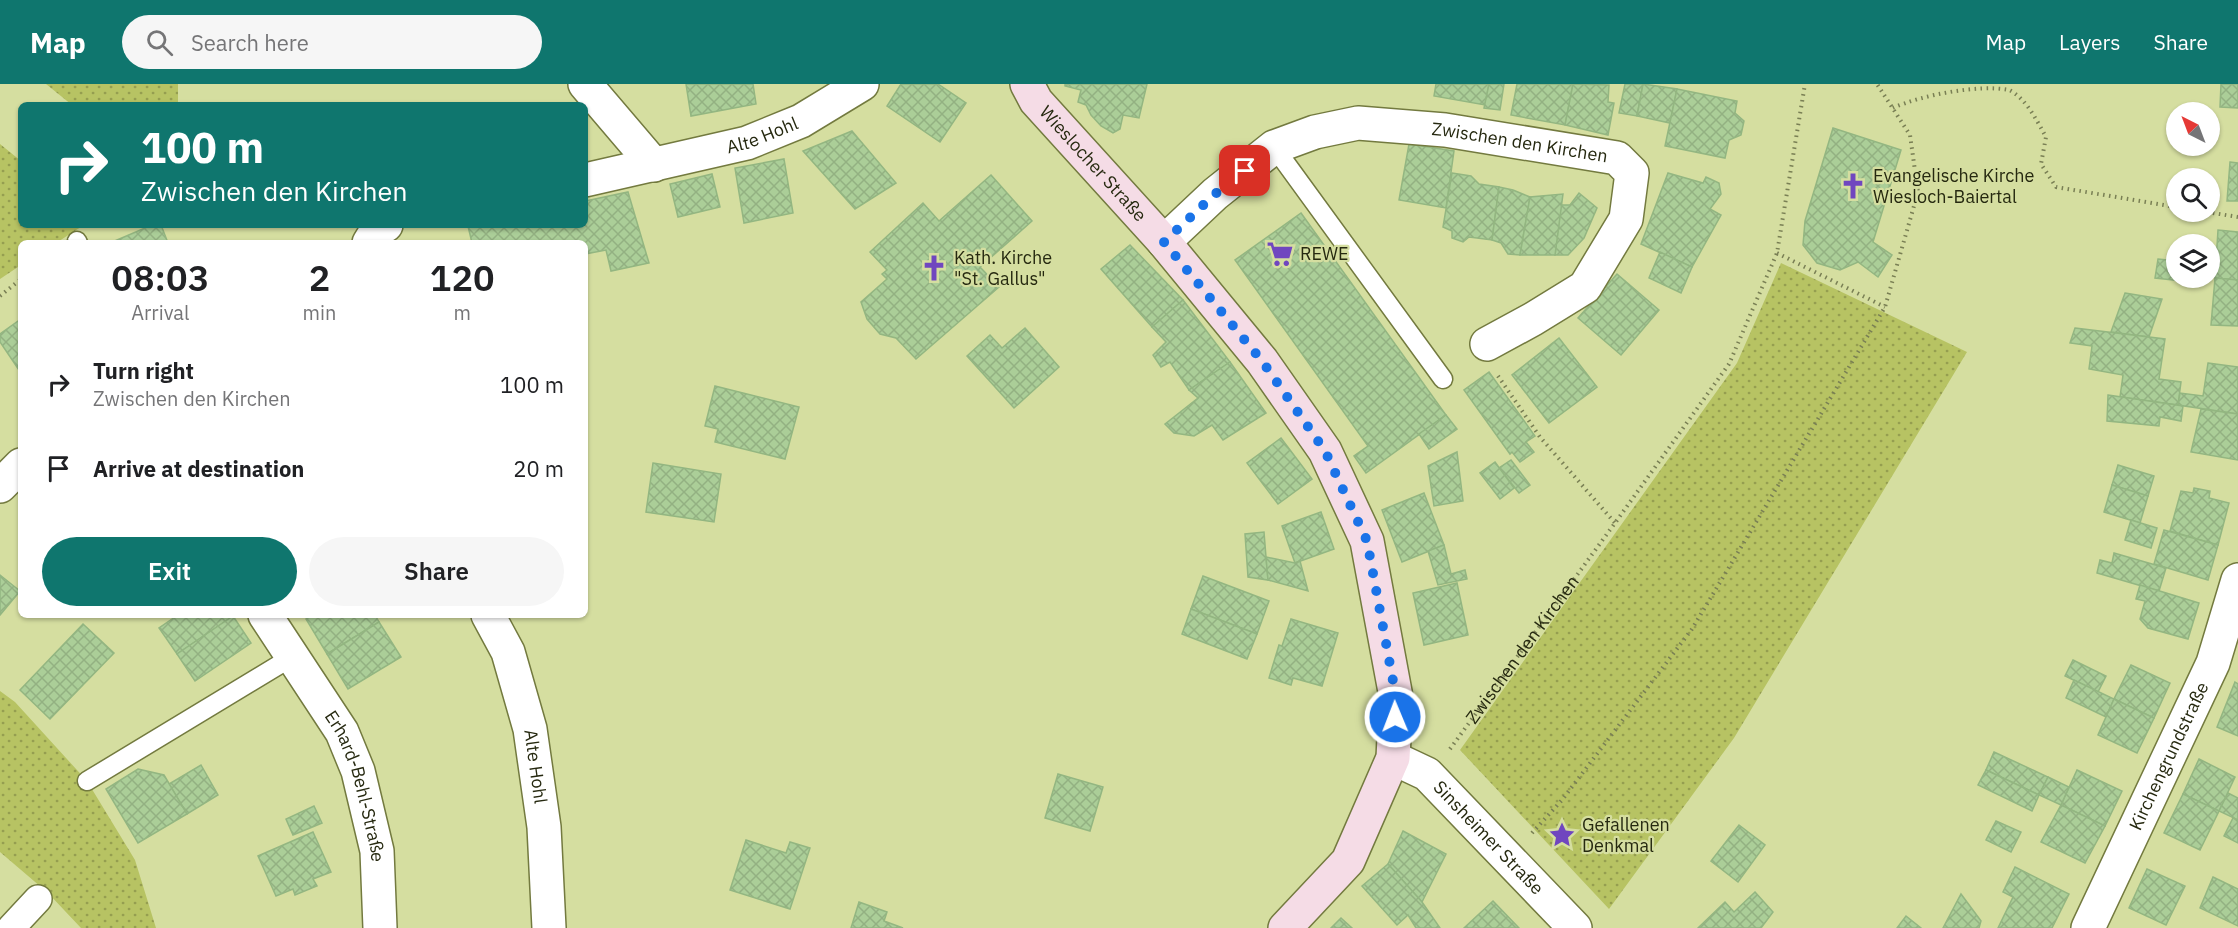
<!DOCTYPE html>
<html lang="en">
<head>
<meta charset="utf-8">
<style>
  body { margin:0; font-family:"IBM Plex Sans",sans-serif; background:#f6f6f6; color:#202124; height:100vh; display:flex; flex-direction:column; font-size:22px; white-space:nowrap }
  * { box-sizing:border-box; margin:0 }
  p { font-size:20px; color:#757577 }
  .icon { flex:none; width:33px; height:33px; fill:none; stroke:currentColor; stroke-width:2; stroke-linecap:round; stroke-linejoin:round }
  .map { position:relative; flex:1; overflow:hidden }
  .panel { position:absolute; left:18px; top:156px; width:570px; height:378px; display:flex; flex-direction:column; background:#fff; border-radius:9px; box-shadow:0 2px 4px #0004 }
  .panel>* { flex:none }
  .banner { position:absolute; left:18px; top:18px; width:570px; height:126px; border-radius:9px; box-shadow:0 2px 4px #0004; background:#0f766e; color:#fff; overflow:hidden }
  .needle { width:39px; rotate:318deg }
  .buttons { position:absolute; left:2166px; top:18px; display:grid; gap:12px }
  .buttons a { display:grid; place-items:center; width:54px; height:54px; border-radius:50%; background:#fff; box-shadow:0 2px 4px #0004; font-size:30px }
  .pin { position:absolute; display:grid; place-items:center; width:51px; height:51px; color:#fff; margin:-26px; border-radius:12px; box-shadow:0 3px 9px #0006 }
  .me { position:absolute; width:66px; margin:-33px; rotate:359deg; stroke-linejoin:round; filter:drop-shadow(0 0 4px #0008) }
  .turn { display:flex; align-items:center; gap:21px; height:126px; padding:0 24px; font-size:27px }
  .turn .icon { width:78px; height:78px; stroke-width:2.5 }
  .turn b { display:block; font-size:42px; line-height:51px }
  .eta { display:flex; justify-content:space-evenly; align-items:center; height:102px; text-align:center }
  .eta b { font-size:36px; font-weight:600; line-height:42px }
  .primary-button { display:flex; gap:12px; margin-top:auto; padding:12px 24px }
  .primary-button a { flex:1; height:69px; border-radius:36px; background:#0f766e; color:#fff; font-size:24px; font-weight:600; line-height:69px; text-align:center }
  .primary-button a+a { background:#f6f6f6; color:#202124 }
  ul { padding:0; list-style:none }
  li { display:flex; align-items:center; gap:18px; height:84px; padding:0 24px }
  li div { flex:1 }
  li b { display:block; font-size:22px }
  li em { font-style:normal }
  header { display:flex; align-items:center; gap:36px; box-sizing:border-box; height:84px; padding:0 30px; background:#0f766e; color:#fff }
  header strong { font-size:28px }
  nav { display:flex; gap:33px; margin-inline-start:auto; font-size:21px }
  .search { width:420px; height:54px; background:#f6f6f6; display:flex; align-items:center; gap:15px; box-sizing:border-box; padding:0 21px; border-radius:33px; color:#757577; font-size:22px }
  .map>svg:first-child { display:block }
  .grass { fill:url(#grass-dots) }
  .building { fill:url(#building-cross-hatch); stroke:#93b681; stroke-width:1.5 }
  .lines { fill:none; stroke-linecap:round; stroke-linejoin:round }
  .service-casing { stroke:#737a3f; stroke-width:21 }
  .pedestrian-casing { stroke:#737a3f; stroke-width:30 }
  .minor-casing { stroke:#737a3f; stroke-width:36 }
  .secondary-casing { stroke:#737a3f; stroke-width:36 }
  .path { stroke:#797f54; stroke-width:4; stroke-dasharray:1.5 4.5; stroke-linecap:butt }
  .service { stroke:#fff; stroke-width:18 }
  .pedestrian { stroke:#fff; stroke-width:27 }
  .minor { stroke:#fff; stroke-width:33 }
  .secondary { stroke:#f5dce6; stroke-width:33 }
  .route { stroke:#1a73e8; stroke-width:10; stroke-dasharray:0 18 }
  .labels { text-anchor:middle; stroke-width:4.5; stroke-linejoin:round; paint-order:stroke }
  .street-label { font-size:18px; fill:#262910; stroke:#d5dea0 }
  .poi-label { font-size:18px; fill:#262910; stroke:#d5dea0; text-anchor:start }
</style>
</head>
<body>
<header>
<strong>Map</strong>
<div class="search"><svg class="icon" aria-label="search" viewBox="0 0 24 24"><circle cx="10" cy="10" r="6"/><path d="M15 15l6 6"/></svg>Search here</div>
<nav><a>Map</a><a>Layers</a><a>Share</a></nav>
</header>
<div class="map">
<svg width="2238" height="844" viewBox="0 0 2238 844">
  <defs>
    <pattern id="grass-dots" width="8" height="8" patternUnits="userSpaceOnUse" patternTransform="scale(1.5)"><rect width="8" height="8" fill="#b7c363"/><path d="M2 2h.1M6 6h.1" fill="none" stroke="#959e50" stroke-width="1.8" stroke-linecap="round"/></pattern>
    <pattern id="building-cross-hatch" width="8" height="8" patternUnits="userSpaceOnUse" patternTransform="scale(1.5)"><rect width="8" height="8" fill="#abce98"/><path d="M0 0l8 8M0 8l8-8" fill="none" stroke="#93b182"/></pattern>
  </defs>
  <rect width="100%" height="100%" fill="#d5dea0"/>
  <!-- grass -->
  <g class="grass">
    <polygon points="46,0 178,0 178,21 72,21"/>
    <polygon points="0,60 21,77 21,141 84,141 56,159 21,159 21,181 0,195"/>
    <polygon points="1781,179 1967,268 1734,654 1609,825 1460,666 1737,279"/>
    <polygon points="0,607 15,618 87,697 135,776 156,844 81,844 48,809 0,768"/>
  </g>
  <!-- building -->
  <g class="building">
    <polygon points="686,0 753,0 756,20 691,32"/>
    <polygon points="901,0 938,0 966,19 940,58 887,22"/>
    <polygon points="1065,0 1147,0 1139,34 1123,31 1120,45 1113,49 1101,42 1091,31 1086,21 1078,18 1081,6 1065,2"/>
    <polygon points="1436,0 1489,0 1485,21 1434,12"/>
    <polygon points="1489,0 1504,0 1500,26 1484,24"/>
    <polygon points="1517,0 1573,0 1565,41 1511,31"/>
    <polygon points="1573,0 1609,1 1608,18 1614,19 1608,51 1565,41"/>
    <polygon points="1625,0 1643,0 1637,32 1619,29"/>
    <polygon points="1643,0 1677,5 1670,39 1637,32"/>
    <polygon points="2221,0 2238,0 2238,24 2220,23"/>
    <polygon points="1677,5 1737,17 1735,29 1744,37 1741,51 1729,56 1725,74 1665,62"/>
    <polygon points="1833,44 1901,66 1873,158 1892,171 1878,193 1858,178 1840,186 1817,179 1803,161 1805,137"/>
    <polygon points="852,47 896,99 855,125 803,67"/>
    <polygon points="1409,60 1454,67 1446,124 1399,116"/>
    <polygon points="784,75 793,129 744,139 735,84"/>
    <polygon points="2230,78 2238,79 2238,117 2227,117"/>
    <polygon points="1452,89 1471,92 1479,100 1499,103 1492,156 1469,153 1463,158 1452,154 1452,147 1443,143"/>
    <polygon points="1668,89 1703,99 1706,93 1719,99 1721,110 1710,125 1721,131 1692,183 1641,160"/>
    <polygon points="712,90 720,123 678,133 670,100"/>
    <polygon points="991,91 1032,137 980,183 999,203 916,275 896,254 880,250 867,235 861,218 887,195 882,190 887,186 870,168 923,119 939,137"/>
    <polygon points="1499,103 1513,106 1530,113 1520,171 1508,170 1501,159 1492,156"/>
    <polygon points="628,108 649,179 611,187 606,166 585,170 585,159 472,159 468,142 473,141 585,141 585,117"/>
    <polygon points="1579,109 1597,124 1584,154 1568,171 1555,171 1561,121 1570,121"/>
    <polygon points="1563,110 1555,171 1520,171 1530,113"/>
    <polygon points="1301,129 1446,331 1366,389 1354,372 1368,362 1235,176"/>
    <polygon points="152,141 161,141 168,159 110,159"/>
    <polygon points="2218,146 2238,148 2238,196 2215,194"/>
    <polygon points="1130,161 1183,216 1152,243 1101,185"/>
    <polygon points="1660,168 1692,183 1681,209 1649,194"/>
    <polygon points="2158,175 2176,177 2176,194 2183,194 2182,197 2155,194"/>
    <polygon points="1617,190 1659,226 1621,271 1578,234"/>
    <polygon points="2215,194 2238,196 2238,242 2211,241"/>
    <polygon points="2125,209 2162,215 2149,253 2111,248"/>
    <polygon points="1183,216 1230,278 1189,306 1170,278 1161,283 1153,271 1166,258 1152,243"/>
    <polygon points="21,235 21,289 0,258 0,250"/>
    <polygon points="1025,244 1059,283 1014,324 967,272 990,251 1002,264"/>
    <polygon points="2075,244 2165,255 2159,295 2181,298 2178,321 2120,313 2123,291 2089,285 2092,262 2070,259"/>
    <polygon points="1559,254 1597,303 1549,339 1512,291"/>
    <polygon points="1230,278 1266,329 1223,356 1212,341 1194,352 1174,349 1165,340 1198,314 1189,306"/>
    <polygon points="2208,279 2238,283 2238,330 2178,321 2180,309 2203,312"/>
    <polygon points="1489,288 1535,352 1526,358 1534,368 1520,378 1512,368 1510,370 1464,306"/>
    <polygon points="715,302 799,323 785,375 715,358 718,345 705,342"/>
    <polygon points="2108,311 2183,322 2181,337 2160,333 2159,342 2107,337"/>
    <polygon points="2201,325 2238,330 2238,376 2191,368"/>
    <polygon points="1446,331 1457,345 1429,365 1419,350"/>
    <polygon points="1281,354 1312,395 1278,420 1247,379"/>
    <polygon points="1457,368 1463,417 1434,422 1428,382"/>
    <polygon points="1511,376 1530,401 1519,409 1499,384"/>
    <polygon points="1495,378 1514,404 1500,415 1480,389"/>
    <polygon points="653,379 721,390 714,438 646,428"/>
    <polygon points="2118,381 2154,392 2148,412 2112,401"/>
    <polygon points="2112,401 2148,412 2140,439 2104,428"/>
    <polygon points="2194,404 2210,407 2209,414 2229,419 2218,461 2170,447 2181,407 2193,409"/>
    <polygon points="1424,409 1444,461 1402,478 1382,426"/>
    <polygon points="1321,428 1334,465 1295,479 1282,442"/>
    <polygon points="2131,436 2157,444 2151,464 2125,456"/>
    <polygon points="2164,446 2218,461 2208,496 2154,480"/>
    <polygon points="1264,448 1266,473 1268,496 1248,493 1245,450"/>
    <polygon points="1444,461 1451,490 1465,486 1467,495 1438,501 1428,467"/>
    <polygon points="2114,469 2166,484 2159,507 2097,489 2100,476 2112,479"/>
    <polygon points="1266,473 1295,479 1300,477 1308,507 1268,496"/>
    <polygon points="0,491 20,507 0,531"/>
    <polygon points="1203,492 1269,517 1257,550 1191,525"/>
    <polygon points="1457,499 1468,551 1424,561 1413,509"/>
    <polygon points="2140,501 2199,519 2188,555 2148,544 2140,535 2145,517 2136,515"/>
    <polygon points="1191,525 1257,550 1247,575 1182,550"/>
    <polygon points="178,531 232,531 233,532 177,570 159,544"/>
    <polygon points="313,531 375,531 379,538 327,570 306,535"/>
    <polygon points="233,532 251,559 195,597 177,570"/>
    <polygon points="1291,535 1338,549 1322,602 1293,594 1291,601 1269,594 1279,561 1282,562"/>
    <polygon points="379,538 401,573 348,605 327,570"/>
    <polygon points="83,540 114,569 50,635 20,606"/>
    <polygon points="2073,576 2106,592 2098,608 2065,592"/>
    <polygon points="2131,581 2170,599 2154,634 2114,615"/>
    <polygon points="2074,596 2114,615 2106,633 2066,614"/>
    <polygon points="2235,598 2238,600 2238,652 2217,643"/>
    <polygon points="2114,615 2154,634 2137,669 2098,651"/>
    <polygon points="1994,668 2048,693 2039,711 1986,686"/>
    <polygon points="2199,675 2235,693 2219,727 2183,710"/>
    <polygon points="201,681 218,711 187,730 169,700"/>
    <polygon points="138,685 164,691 187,730 138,759 106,705"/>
    <polygon points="1986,686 2039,711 2032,727 1978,701"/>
    <polygon points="2077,686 2122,707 2105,742 2061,721"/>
    <polygon points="1058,690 1103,703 1090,747 1045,734"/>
    <polygon points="2048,693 2069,703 2061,721 2039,711"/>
    <polygon points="2228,709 2238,714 2238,736 2219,727"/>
    <polygon points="2183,710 2219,727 2200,766 2164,749"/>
    <polygon points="2061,721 2105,742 2085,779 2041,758"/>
    <polygon points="314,722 322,739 293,751 286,735"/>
    <polygon points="2233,734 2238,736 2238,759 2224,752"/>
    <polygon points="1996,737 2021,748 2011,768 1986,756"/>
    <polygon points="1739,741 1765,761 1738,798 1711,777"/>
    <polygon points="1403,747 1446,770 1422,818 1388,780"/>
    <polygon points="313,748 331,788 313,795 317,802 295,811 293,805 276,812 258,772"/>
    <polygon points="746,756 786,769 790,758 810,764 790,825 730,806"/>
    <polygon points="1388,780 1422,818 1440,844 1416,844 1408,831 1397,841 1362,802"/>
    <polygon points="2015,783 2069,810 2052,844 1998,844 2013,813 2003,808"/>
    <polygon points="2147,785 2185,802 2166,841 2129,824"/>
    <polygon points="2213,793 2238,805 2238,842 2200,824"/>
    <polygon points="1755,808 1773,828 1761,844 1698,844 1725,818 1734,828"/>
    <polygon points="1961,810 1981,837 1979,844 1943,844"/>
    <polygon points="1493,817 1519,844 1464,844"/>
    <polygon points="859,818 887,828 884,837 903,844 851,844"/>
    <polygon points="1906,832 1921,844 1897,844"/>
    <polygon points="1341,834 1352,844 1331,844"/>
  </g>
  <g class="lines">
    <!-- service casing -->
    <g class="service-casing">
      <g id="service">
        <polyline points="1274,63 1443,295"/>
        <polyline points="77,157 78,159"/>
        <polyline points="87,697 292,573"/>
      </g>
    </g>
    <!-- pedestrian casing -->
    <g class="pedestrian-casing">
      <polyline id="pedestrian" points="11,844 38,815"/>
    </g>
    <!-- minor casing -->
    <g class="minor-casing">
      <g id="minor">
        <polyline points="585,0 654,81"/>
        <path id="s2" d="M585,96L747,59L801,37L862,0"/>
        <path id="s3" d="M1164,158L1215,110L1274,63L1315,48L1358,39L1445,46L1617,74L1632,89L1626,135L1585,203L1533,235L1487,260"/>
        <polyline points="369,159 377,146 386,141"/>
        <polyline points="0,402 21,381"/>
        <path id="s4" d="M265,531L342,648L358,687L377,767L380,844"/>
        <path id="s5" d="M488,531L508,568L530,645L544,743L549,844"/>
        <path id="s6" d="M1393,674L1427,690L1575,844"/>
        <path id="s7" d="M2088,844L2213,579L2238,496"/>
      </g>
    </g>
    <!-- secondary casing -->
    <g class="secondary-casing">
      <g id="secondary">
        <path id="s8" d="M1027,0L1036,17L1164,158L1262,277L1325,367L1367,457L1396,613L1393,674L1348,777L1285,844"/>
      </g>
    </g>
    <!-- path -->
    <g class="path">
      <path d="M1893,24C1921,11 1980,0 2009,6C2026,14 2037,37 2046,53L2041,80L2056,103L2176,123"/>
      <polyline points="2207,128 2238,133"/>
      <polyline points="1777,169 1885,223"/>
      <polyline points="0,212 21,195"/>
      <polyline points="1498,292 1540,353 1615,439"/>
      <path id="s1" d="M1450,665L1615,439L1729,280L1777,169L1805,0"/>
      <polyline points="1532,749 1562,716 1692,545 1885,223 1918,108 1910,51 1877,0"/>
    </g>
    <!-- service -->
    <use href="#service" class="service"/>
    <!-- pedestrian -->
    <use href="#pedestrian" class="pedestrian"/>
    <!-- minor -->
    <use href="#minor" class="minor"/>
    <!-- secondary -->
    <use href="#secondary" class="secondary"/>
  </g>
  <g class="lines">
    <!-- route -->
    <polyline class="route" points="1245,87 1215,110 1164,158 1262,277 1325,367 1367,457 1396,613 1395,633"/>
  </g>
  <!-- icons -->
  <defs>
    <g id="church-bare" transform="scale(2.07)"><path d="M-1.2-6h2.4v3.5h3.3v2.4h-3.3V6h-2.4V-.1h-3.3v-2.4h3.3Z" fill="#7046bf" stroke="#d5dea0" stroke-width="2.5" paint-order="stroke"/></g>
    <g id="supermarket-bare" transform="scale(2.07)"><path d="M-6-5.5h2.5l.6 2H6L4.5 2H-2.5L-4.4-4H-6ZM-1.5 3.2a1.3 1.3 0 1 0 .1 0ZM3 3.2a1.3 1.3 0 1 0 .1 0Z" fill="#7046bf" stroke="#d5dea0" stroke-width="2.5" paint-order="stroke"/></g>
    <g id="sight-bare" transform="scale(2.07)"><path d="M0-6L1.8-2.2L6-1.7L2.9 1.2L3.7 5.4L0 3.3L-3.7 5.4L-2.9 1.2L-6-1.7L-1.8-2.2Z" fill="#7046bf" stroke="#d5dea0" stroke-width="2.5" paint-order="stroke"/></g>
  </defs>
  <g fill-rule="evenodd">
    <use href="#church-bare" x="1853" y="102"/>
    <use href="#supermarket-bare" x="1280" y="170"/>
    <use href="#church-bare" x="934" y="184"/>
    <use href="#sight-bare" x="1562" y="751"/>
  </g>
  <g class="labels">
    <!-- street labels -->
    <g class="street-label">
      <text dy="6" stroke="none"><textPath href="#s2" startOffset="183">Alte Hohl</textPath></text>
      <text dy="6" stroke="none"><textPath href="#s3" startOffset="396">Zwischen den Kirchen</textPath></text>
      <text dy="6" stroke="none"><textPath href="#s8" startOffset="104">Wieslocher Straße</textPath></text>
      <text dy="6" stroke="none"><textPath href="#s1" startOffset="123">Zwischen den Kirchen</textPath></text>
      <text dy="6" stroke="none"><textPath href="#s7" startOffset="190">Kirchengrundstraße</textPath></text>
      <text dy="6" stroke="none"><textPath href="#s5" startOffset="160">Alte Hohl</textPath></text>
      <text dy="6" stroke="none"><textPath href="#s4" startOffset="196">Erhard-Behl-Straße</textPath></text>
      <text dy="6" stroke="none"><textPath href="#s6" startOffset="126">Sinsheimer Straße</textPath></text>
    </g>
    <!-- poi labels -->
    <g class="poi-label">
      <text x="1873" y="98">Evangelische Kirche<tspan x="1873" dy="21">Wiesloch-Baiertal</tspan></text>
      <text x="1300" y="176">REWE</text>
      <text x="954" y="180">Kath. Kirche<tspan x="954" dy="21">"St. Gallus"</tspan></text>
      <text x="1582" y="747">Gefallenen<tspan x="1582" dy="21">Denkmal</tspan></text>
    </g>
  </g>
</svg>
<div class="buttons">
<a><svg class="needle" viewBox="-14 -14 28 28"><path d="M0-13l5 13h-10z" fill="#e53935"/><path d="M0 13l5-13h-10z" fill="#757577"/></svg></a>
<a><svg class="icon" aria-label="search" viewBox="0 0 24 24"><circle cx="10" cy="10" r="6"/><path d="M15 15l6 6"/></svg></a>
<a><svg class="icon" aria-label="layers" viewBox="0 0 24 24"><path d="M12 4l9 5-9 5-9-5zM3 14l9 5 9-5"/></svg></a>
</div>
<div class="pin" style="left:1245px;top:87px;background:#d93025"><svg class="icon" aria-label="arrive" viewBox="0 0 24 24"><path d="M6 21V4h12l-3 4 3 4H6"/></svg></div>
<svg class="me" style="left:1395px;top:633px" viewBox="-20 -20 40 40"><circle r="17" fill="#1a73e8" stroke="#fff" stroke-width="3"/><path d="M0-11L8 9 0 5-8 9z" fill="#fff"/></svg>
<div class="banner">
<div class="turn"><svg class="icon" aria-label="right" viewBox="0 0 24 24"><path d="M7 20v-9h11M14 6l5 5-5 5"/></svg><div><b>100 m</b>Zwischen den Kirchen</div></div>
</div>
<section class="panel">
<div class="eta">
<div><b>08:03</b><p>Arrival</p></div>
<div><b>2</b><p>min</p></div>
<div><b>120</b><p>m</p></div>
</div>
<ul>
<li><svg class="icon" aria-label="right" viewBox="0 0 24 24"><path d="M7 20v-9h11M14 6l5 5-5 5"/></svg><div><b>Turn right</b><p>Zwischen den Kirchen</p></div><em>100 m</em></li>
<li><svg class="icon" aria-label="arrive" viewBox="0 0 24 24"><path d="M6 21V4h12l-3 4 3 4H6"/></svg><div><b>Arrive at destination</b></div><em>20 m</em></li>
</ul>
<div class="primary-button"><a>Exit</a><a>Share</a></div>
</section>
</div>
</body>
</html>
